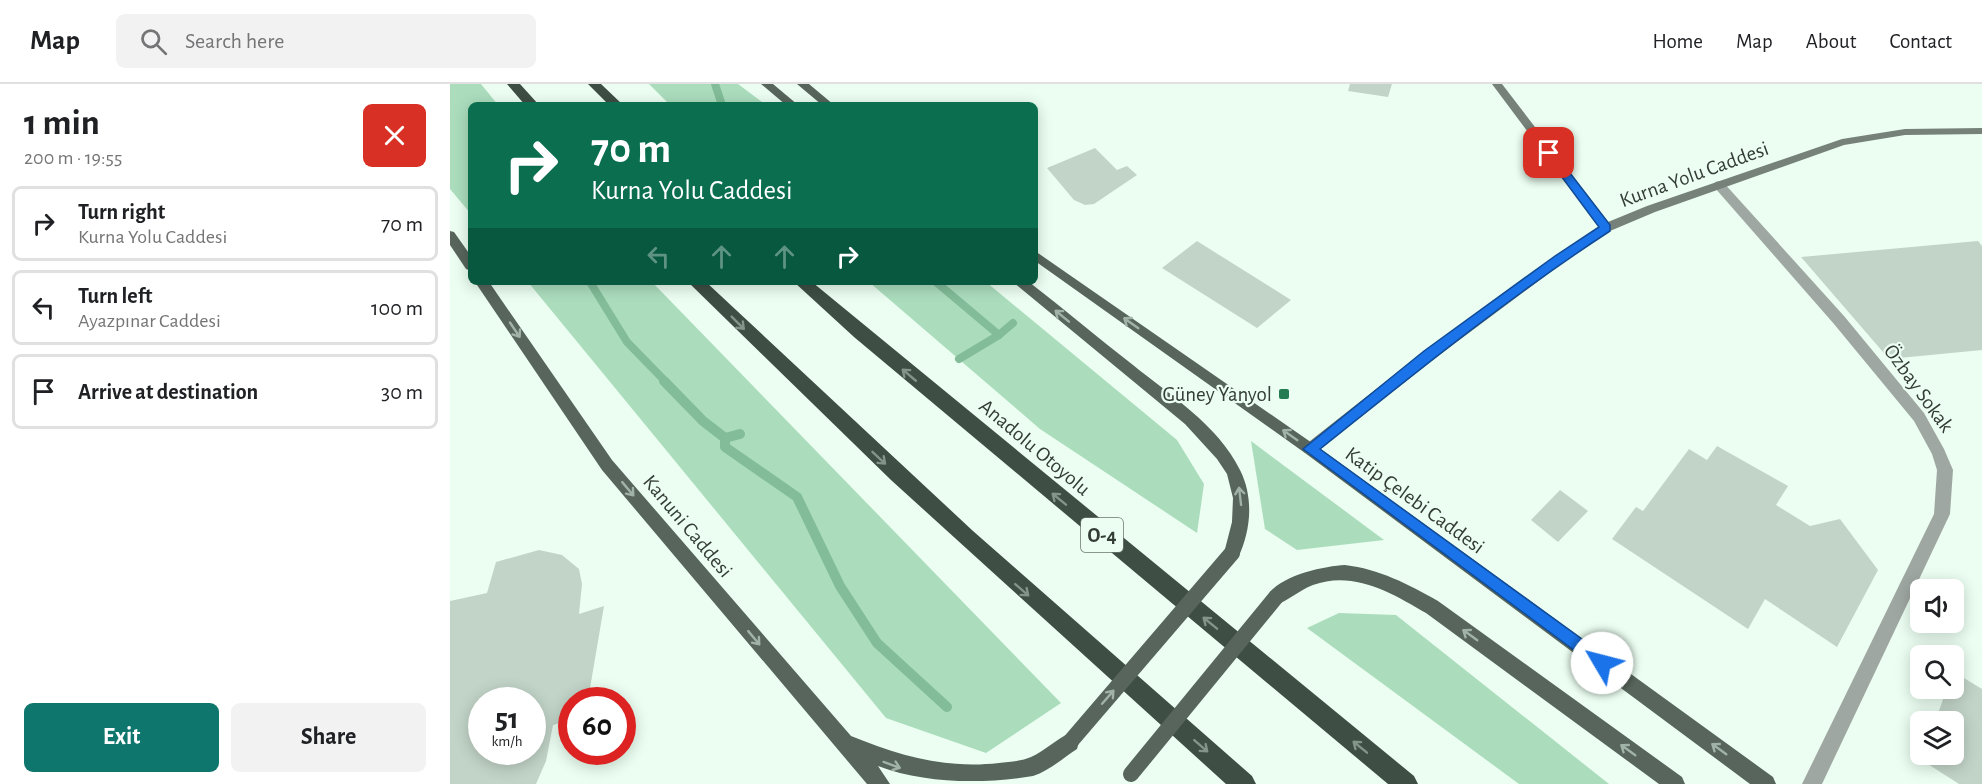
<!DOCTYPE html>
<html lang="en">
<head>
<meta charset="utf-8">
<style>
  body { margin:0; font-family:"Alegreya Sans",sans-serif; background:#f2f2f2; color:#202124; height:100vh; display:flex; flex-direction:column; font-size:22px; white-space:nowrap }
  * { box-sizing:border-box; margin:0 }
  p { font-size:20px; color:#757577 }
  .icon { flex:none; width:33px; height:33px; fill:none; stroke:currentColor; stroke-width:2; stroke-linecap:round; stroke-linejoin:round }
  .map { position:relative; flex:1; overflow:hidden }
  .drawer { display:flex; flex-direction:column; background:#fff; width:450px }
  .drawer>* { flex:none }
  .guide { position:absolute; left:18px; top:18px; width:570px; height:183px; border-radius:9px; box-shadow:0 3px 15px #0003; background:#0b6e4f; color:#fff; overflow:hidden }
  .buttons { position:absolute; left:1460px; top:495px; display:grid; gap:12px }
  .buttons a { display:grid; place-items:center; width:54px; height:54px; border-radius:9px; background:#fff; box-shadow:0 3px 15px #0003; font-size:30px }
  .speed { position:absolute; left:18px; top:603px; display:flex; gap:12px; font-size:30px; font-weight:700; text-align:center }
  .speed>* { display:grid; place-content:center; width:78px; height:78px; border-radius:50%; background:#fff; box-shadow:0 3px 15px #0003; line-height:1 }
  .speed small { font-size:15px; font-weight:400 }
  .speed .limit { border:9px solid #d22; background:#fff; color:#111 }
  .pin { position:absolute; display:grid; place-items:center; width:51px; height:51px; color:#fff; margin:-26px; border-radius:12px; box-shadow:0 3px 9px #0006 }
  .me { position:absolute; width:66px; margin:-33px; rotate:307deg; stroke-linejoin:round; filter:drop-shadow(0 0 4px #0008) }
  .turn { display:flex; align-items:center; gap:21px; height:126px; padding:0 24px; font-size:27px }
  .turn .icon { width:78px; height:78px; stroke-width:2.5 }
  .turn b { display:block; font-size:42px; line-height:51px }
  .lanes { display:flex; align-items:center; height:57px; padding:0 24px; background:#0003; justify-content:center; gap:30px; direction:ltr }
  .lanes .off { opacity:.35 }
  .round { display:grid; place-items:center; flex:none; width:63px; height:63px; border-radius:9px; background:#f2f2f2 }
  .headline { display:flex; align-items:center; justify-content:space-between; height:102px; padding:0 24px }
  h1 { font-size:36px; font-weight:600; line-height:45px }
  .primary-button { display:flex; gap:12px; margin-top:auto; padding:12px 24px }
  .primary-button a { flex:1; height:69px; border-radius:9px; background:#0f766e; color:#fff; font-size:24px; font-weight:600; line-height:69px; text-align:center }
  .primary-button a+a { background:#f2f2f2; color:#202124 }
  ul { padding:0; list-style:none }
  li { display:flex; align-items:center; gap:18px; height:75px; margin:0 12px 9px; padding:0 12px; border:3px solid #e0e0e0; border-radius:9px }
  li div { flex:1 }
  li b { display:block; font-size:22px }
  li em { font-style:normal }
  header { display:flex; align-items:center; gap:36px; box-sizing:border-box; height:84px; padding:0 30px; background:#fff; border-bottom:2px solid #e0e0e0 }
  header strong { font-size:28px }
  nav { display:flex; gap:33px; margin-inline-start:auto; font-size:21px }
  .search { width:420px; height:54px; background:#f2f2f2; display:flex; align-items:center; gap:15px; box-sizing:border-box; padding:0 21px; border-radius:9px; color:#757577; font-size:22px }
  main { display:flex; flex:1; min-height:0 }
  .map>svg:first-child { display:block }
  .green { fill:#abddbd }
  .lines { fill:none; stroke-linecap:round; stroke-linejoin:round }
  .stream-far1 { stroke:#82bc98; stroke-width:8 }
  .stream { stroke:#82bc98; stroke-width:10 }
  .building { fill:#c2d4c8; fill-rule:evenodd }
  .street { fill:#9fa7a2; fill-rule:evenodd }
  .secondary { fill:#758179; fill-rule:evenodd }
  .primary { fill:#57655c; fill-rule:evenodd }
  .highway { fill:#3e4e44; fill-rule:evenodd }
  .primary-bridge { stroke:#57655c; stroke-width:16 }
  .oneway { stroke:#a1b2a6 }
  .oneway2 { stroke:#839489 }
  .route { fill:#1a73e8; stroke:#114b97; stroke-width:1.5 }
  .poi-dot { fill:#247c50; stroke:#ebfef1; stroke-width:2 }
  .labels { text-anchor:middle; stroke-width:4.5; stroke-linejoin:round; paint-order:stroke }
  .shield { fill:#ebfef1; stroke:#6b766f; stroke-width:1.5 }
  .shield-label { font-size:20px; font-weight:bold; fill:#343c37 }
  .street-label { font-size:21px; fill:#343c37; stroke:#ebfef1 }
  .poi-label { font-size:21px; fill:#343c37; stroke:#ebfef1; text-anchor:end }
</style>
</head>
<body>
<header>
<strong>Map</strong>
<div class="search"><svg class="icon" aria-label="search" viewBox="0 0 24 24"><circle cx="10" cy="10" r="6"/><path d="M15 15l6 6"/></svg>Search here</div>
<nav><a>Home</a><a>Map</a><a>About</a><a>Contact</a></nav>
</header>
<main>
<section class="drawer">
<div class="headline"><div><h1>1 min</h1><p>200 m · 19:55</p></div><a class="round" style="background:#d93025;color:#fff"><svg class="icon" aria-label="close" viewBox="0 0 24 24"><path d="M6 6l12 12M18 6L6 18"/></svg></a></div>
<ul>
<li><svg class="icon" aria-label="right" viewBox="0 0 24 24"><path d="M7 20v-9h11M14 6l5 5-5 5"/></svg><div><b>Turn right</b><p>Kurna Yolu Caddesi</p></div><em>70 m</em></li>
<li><svg class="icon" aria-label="left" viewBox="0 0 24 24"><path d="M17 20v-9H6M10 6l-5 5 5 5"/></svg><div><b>Turn left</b><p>Ayazpınar Caddesi</p></div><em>100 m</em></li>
<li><svg class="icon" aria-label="arrive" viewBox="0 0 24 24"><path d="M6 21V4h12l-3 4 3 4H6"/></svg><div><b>Arrive at destination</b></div><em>30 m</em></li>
</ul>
<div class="primary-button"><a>Exit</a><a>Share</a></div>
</section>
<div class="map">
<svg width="1532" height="700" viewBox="0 0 1532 700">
  <rect width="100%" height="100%" fill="#ebfef1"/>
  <!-- green -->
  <g class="green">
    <polygon points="0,0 31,0 48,21 21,21 21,130 0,105"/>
    <polygon points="199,0 288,0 316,21 220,21"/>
    <polygon points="78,198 202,198 611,619 536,669 436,634"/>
    <polygon points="419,198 536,198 727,356 754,400 747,449 590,345"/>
    <polygon points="801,357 934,456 847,466 815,445"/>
    <polygon points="889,529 946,531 1159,700 1069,700 857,544"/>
  </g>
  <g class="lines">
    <!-- stream-far1 -->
    <g class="stream-far1">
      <polyline points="265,0 272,21"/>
      <polyline points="140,198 177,258 216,298"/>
      <polyline points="486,198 549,251"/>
      <polyline points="509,275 549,251 563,239"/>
    </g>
    <!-- stream -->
    <g class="stream">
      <polyline points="214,297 253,337 275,354 275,363 347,413 390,502 427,559 497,623"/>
      <polyline points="275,354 290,350"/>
    </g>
  </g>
  <!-- building -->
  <g class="building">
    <polygon points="900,0 942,0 938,13 898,7"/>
    <polygon points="645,64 667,86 677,82 687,91 644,120 635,121 624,116 597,84"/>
    <polygon points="747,157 841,216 807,244 712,184"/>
    <polygon points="1528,157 1532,162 1532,266 1439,275 1351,173"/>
    <polygon points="1267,362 1338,402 1326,421 1360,442 1390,435 1428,486 1387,563 1315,515 1298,545 1162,455 1186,423 1193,427 1239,365 1257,376"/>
    <polygon points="1110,406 1138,427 1108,458 1081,436"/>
    <path d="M89,466L112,471L129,485L132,500L129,530L154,522L138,616H122V636L103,641L96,677L86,700H0V517L37,509L46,478ZM32,616H82V668H32Z"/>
    <polygon points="1504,588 1532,605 1532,700 1509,700 1470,675 1472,670 1503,670 1503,638 1485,638 1497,604 1503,604"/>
  </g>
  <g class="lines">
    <!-- street -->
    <polygon class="street" points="1269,97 1273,98 1394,232 1474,329 1494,365 1503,386 1500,430 1372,700 1352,700 1484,430 1487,386 1482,370 1464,337 1384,240 1265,104 1265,98"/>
    <!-- secondary -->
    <path class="secondary" d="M1042,0H1052L1158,138L1197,122L1392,55L1455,45L1532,44V50L1455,51L1394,61L1205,128L1160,147L1114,178L984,275L865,369H855L852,365L855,361C951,285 1047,210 1149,143Z"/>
    <!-- primary -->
    <g class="primary">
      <polygon points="311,0 323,0 348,21 336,21"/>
      <polygon points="347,0 359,0 384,21 372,21"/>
      <polygon points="0,147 4,148 21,172 21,187 16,185 0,161"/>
      <polygon points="585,167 865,361 1323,693 1326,700 1300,700 855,369 585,177"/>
      <path d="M25,198H39L162,376L401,652C450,672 496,685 549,679C559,678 572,677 581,673C595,667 606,655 620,649L627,651L629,658L627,665C613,674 599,687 583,692C534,700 475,700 428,682L440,700H417L152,386Z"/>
      <path d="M563,198H579C614,225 648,254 683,281C720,311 768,341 790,386C804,414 801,446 788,474L782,476L776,474L774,469L782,438L783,414L777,390L767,375L735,340Z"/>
      <path d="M895,481C929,485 958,500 988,517L1232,693L1235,700H1209L976,529C942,509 903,486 863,501C850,506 839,516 826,521L820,519L817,513C827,492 874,482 895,481Z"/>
    </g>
    <!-- highway -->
    <g class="highway">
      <polygon points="57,0 70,0 89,21 75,21"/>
      <polygon points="138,0 151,0 173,21 159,21"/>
      <polygon points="238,198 256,198 523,447 802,692 806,700 776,700 441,396"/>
      <polygon points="344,198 362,198 964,692 968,700 938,700 404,253"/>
    </g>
    <!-- primary-bridge -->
    <g class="primary-bridge">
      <polyline points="620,658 782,469"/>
      <polyline points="681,690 826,513"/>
    </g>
  </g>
  <!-- one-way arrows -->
  <defs><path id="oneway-shaft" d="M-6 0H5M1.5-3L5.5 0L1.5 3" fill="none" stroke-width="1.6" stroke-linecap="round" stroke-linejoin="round" transform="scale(1.5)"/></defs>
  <g class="oneway">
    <use href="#oneway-shaft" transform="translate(612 232) rotate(-141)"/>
    <use href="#oneway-shaft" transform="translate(681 239) rotate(-145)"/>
    <use href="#oneway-shaft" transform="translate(65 246) rotate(56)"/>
    <use href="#oneway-shaft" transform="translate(840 351) rotate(-145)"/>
    <use href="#oneway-shaft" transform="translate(178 405) rotate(50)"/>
    <use href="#oneway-shaft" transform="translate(790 412) rotate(-97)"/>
    <use href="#oneway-shaft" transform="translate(1020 551) rotate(-144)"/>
    <use href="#oneway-shaft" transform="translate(304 554) rotate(50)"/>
    <use href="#oneway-shaft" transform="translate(658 613) rotate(-49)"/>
    <use href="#oneway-shaft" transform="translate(1269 665) rotate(-144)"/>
    <use href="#oneway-shaft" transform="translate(1178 666) rotate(-144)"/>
    <use href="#oneway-shaft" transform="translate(442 681) rotate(20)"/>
  </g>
  <g class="oneway2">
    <use href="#oneway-shaft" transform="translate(288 239) rotate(45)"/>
    <use href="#oneway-shaft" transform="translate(459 291) rotate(-140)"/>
    <use href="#oneway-shaft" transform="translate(429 374) rotate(43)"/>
    <use href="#oneway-shaft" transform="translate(609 415) rotate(-141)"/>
    <use href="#oneway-shaft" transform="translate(572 506) rotate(41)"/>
    <use href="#oneway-shaft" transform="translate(760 539) rotate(-141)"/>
    <use href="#oneway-shaft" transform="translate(751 662) rotate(41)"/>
    <use href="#oneway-shaft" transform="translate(910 663) rotate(-141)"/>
  </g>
  <!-- route -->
  <path class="route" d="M1099,66L1103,67L1160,141V147C1059,213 965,289 870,365L1158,574L1160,579L1158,585L1152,587L853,365L974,267L1105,172L1149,143L1094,69Z"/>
  <!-- markers -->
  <rect class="poi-dot" x="828" y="304" width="12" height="12" rx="3"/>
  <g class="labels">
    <!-- shield labels -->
    <rect class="shield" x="631" y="434" width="42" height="34" rx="4.5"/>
    <g class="shield-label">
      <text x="652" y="458">O-4</text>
    </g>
    <!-- street labels -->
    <g class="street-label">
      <text transform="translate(1244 90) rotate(-20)" y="7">Kurna Yolu Caddesi</text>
      <text transform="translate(1469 304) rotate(54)" y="7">Özbay Sokak</text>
      <text transform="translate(585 363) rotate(40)" y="7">Anadolu Otoyolu</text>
      <text transform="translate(965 416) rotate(36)" y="7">Katip Çelebi Caddesi</text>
      <text transform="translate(238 442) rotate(50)" y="7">Kanuni Caddesi</text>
    </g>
    <!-- poi labels -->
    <g class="poi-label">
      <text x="822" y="317">Güney Yanyol</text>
    </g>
  </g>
</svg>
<div class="buttons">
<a><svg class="icon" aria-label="sound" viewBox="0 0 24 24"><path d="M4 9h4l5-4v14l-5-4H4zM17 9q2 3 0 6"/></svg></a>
<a><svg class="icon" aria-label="search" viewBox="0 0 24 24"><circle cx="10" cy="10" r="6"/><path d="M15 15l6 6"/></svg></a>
<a><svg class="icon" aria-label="layers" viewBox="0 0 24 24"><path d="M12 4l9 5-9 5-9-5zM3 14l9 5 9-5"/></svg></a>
</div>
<div class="speed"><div>51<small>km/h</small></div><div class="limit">60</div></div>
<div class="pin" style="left:1099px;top:69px;background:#d93025"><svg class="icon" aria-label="arrive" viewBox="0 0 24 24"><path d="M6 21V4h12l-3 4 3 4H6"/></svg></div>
<svg class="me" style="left:1152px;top:579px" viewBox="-20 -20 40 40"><circle r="19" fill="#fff"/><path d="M0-13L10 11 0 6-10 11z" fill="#1a73e8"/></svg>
<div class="guide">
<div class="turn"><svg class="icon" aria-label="right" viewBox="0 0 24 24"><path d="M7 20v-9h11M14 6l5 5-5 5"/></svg><div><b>70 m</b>Kurna Yolu Caddesi</div></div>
<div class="lanes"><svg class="icon off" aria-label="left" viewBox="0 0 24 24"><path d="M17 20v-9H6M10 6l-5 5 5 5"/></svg><svg class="icon off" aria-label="ahead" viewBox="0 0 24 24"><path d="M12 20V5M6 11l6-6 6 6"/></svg><svg class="icon off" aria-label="ahead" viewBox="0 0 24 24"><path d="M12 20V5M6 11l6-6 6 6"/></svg><svg class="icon" aria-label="right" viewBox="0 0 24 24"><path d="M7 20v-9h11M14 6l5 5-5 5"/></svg></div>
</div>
</div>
</main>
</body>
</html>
